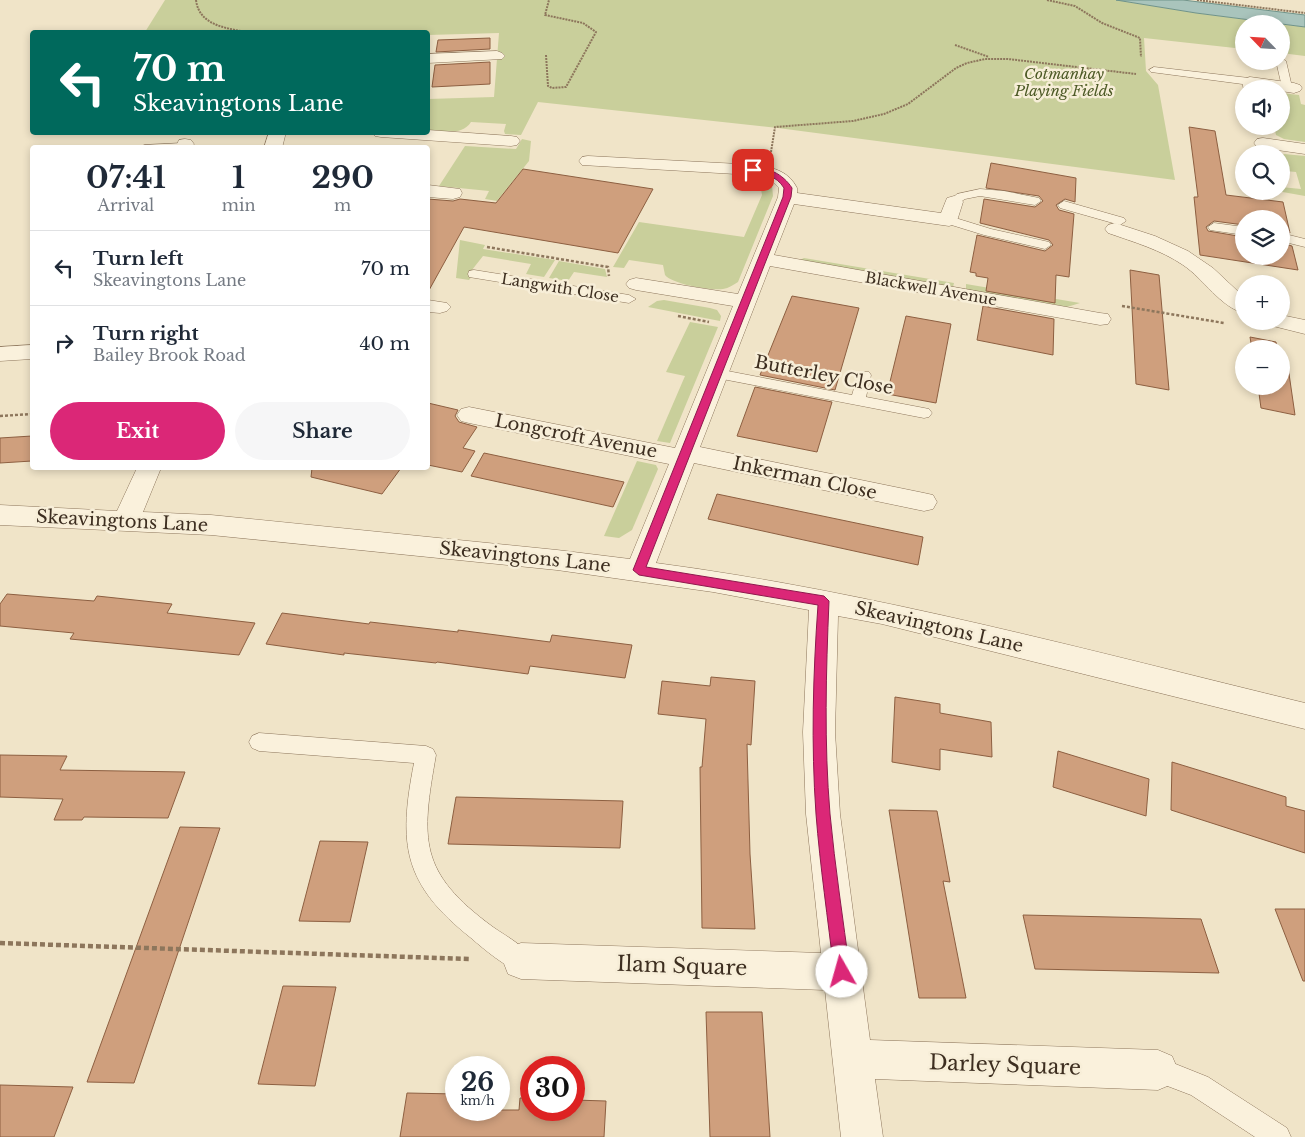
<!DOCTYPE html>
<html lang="en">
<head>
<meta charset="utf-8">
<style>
  body { margin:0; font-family:"Libre Baskerville",serif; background:#f6f6f7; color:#1f2937; height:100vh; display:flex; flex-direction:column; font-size:19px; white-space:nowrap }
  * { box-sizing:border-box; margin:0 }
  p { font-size:16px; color:#747a83 }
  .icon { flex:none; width:28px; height:28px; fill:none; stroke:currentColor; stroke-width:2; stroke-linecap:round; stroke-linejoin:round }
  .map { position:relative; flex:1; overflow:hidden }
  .drawer { position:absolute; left:30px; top:145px; width:400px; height:325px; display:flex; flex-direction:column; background:#fff; border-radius:5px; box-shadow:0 2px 8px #0003 }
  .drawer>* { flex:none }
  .banner { position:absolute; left:30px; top:30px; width:400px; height:105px; border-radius:5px; box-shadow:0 2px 8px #0003; background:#00695c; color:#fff; overflow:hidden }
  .needle { width:32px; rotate:295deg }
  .controls { position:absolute; left:1235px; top:15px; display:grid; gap:10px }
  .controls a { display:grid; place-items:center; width:55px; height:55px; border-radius:50%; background:#fff; box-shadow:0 2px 8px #0003; font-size:25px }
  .speed { position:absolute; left:445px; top:1056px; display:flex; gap:10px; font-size:25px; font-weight:700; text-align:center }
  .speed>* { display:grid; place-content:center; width:65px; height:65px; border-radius:50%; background:#fff; box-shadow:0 2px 8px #0003; line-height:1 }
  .speed small { font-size:12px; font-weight:400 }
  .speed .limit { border:8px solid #d22; background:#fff; color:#111 }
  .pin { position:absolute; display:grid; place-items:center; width:42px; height:42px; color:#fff; margin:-21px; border-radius:10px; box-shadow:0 2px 8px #0006 }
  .me { position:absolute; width:55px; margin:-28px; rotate:353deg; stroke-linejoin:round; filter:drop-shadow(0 0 4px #0008) }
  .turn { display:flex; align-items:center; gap:18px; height:105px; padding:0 20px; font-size:22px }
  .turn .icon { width:65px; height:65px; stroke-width:2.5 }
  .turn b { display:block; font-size:35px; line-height:42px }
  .eta { display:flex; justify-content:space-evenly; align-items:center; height:85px; text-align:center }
  .eta b { font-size:30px; font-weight:800; line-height:35px }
  .button { display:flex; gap:10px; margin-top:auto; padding:10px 20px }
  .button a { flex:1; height:58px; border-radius:30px; background:#db2777; color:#fff; font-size:20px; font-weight:800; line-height:58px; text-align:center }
  .button a+a { background:#f6f6f7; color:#1f2937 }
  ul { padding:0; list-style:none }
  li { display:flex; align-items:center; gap:15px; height:75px; padding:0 20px; border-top:1px solid #e0e1e3 }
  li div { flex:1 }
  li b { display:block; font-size:19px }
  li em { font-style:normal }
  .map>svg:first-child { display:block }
  .green { fill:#c9cf9b }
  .water { fill:#a9c4bc; stroke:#6f938a }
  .building { fill:#cf9f7d; stroke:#8d5f41 }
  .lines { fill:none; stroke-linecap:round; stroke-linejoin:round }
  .service-casing { stroke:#8d765c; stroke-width:1 }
  .minor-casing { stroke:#8d765c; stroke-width:1 }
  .path-far2 { stroke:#8d765c; stroke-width:2; stroke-dasharray:2 1; stroke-linecap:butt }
  .path-far1 { stroke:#8d765c; stroke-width:2.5; stroke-dasharray:3 2; stroke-linecap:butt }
  .path { stroke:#8d765c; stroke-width:4.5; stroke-dasharray:5 3; stroke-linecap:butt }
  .service { fill:#faf1dc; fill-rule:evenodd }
  .minor { fill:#faf1dc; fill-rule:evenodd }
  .route { fill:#db2777; stroke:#8e194d }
  .labels { text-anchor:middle; stroke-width:5; stroke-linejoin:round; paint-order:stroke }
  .far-park-label { font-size:15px; font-style:italic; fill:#4d5a26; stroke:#f7eed8 }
  .far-street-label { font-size:15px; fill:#3d2e20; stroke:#f7eed8 }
  .street-label { font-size:18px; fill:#3d2e20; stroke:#f7eed8 }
  .near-street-label { font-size:21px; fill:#3d2e20; stroke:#f7eed8 }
</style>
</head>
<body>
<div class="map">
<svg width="1305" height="1137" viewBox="0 0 1305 1137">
  <rect width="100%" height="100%" fill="#f0e4c8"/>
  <!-- green -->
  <g class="green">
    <path d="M165,0H1116L1196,13L1305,27V56L1281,53V24H1244V49L1144,38L1146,71L1158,85L1175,180L778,128L538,102L521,135L505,134L504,131L506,124L471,122C462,136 443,131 428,130V99L494,97L499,33L428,35V32H145Z"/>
    <polygon points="1281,93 1299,95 1301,104 1305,105 1305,142 1284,139 1276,135 1274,126 1281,126"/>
    <polygon points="522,139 531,141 529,161 497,201 485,199 489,191 439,186 465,146 516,149"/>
    <polygon points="1284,154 1305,156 1305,196 1277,191 1281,191 1281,187 1301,189 1296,172 1285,171 1282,156"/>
    <path d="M759,178L772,185L773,196L738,282C733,285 729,288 723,289C711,291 672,284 665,275L663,265L629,260L624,268L613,267L639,222L744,237L762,195Z"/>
    <polygon points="460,240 485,245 483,249 555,260 544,277 526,274 531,264 483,256 468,275 472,276 469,280 456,278"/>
    <polygon points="804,258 954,283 953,287 800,260"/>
    <polygon points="559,261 605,269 607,277 574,272 568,281 549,278"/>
    <polygon points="966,284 1080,303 1067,307 966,290"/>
    <polygon points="664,300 710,308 717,310 721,316 720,321 648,307 657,301"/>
    <polygon points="690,322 718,327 670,443 657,441 685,376 666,372"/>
    <polygon points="637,461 656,465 658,469 632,530 619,538 604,536"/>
  </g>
  <!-- water -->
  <polygon class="water" points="1116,0 1183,0 1305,15 1305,27 1196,13"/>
  <!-- building -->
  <g class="building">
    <polygon points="490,38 490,49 436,52 438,40"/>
    <polygon points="490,62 490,84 432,87 435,65"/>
    <polygon points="1189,127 1215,131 1226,195 1283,202 1290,233 1281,231 1281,219 1244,219 1244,225 1214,221 1206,227 1208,231 1244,237 1244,256 1281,256 1281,243 1292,246 1298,270 1200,255 1194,197 1198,197"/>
    <polygon points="991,163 1076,178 1075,202 1065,199 1056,205 1059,210 1074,214 1069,277 1056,275 1055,303 986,291 988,278 976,276 976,273 970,272 977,235 1045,251 1053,245 1049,240 980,223 984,199 1035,207 1043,201 1039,196 986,188"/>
    <polygon points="523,169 653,189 618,253 464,227 428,292 428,199 453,201 460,199 496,203"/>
    <polygon points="1130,270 1159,275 1169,390 1136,384"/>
    <polygon points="792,296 859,308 835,390 760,375"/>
    <polygon points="983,306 1054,319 1053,355 977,340"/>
    <polygon points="906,316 951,324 936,403 887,394"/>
    <polygon points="1250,337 1276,342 1277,349 1252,349"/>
    <polygon points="1281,359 1287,360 1295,415 1261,408 1258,386 1281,386"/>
    <polygon points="755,387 832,402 817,452 737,436"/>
    <polygon points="428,403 458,410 455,416 459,422 477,427 463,448 475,451 462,472 428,465"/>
    <polygon points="32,436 32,461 0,463 0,438"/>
    <polygon points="484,453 536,464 624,482 613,507 471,476"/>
    <polygon points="312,468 401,468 382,494 311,477"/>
    <polygon points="717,494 923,537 918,565 708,519"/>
    <polygon points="7,594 94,601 97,596 172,604 167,613 255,623 239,655 70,639 74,633 0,626 0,604"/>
    <polygon points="282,613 369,624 370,622 458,632 458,630 550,642 552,635 632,645 625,678 530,666 528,674 437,662 436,663 344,653 344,655 266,644"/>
    <polygon points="711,677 755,681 751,745 747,744 750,854 755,929 702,928 700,767 702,767 706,719 658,714 662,681 710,686"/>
    <polygon points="895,697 940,704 940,713 991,722 992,757 940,749 940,770 892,762"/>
    <polygon points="1058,751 1149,779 1146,816 1053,787"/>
    <polygon points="0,755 67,756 60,770 185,772 168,818 84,817 82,820 54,820 63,799 0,797"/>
    <polygon points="1172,762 1286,797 1286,806 1305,811 1305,853 1171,810"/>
    <polygon points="456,797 623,801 620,848 448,844"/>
    <polygon points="889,810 937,811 950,882 943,881 966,998 919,998"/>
    <polygon points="180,827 220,828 134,1083 87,1082"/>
    <polygon points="320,841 368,842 350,922 299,921"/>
    <polygon points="1275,909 1305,909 1305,981 1303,981"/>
    <polygon points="1023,915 1201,919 1219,973 1035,969"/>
    <polygon points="283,986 336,987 315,1086 258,1084"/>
    <polygon points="706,1012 762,1012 770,1137 710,1137"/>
    <polygon points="0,1085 73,1087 54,1137 0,1137"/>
    <polygon points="407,1093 456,1094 456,1110 519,1110 520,1098 531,1098 531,1110 574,1110 574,1100 606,1101 604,1137 400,1137"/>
  </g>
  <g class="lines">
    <!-- service casing -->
    <g class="service-casing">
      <g id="service">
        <polygon points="1281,58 1286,61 1292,87 1287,90 1282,87 1276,61 1281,61"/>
        <polygon points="1154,67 1249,78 1255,82 1250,85 1151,72 1149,70"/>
        <polygon points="184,143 188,144 188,148 139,148 144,145"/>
        <polygon points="980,189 1004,191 1039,198 1041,201 1035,205 980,196 965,199 954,206 948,202 957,194"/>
        <polygon points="1064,201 1124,218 1126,221 1120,225 1060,208 1058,205"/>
        <polygon points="949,216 991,229 1049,242 1051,245 1045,249 984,235 945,223 943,220 945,217"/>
        <polygon points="1214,223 1244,227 1244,235 1210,230 1208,227"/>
        <polygon points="1281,233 1305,239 1305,247 1281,241"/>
        <polygon points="474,270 629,295 636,299 629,303 469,277 468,274 469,271"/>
        <polygon points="717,369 852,395 859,372 869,372 871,375 866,397 924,408 929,409 932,413 929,417 924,418 712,377 710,374 712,371"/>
        <path d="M259,733L426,746L433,749L436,755C421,840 418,872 493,927C507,937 526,946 533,961L529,969L521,973C503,965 486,951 471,938C403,884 398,845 414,763L259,751L252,748L249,742L252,736Z"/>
        <polygon points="1158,1057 1208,1077 1287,1128 1291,1137 1255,1137 1191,1095 1149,1079 1145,1070 1149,1061"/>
      </g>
    </g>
    <!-- minor casing -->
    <g class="minor-casing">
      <g id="minor">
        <polygon points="497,51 502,53 505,56 502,59 428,63 428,54"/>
        <polygon points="1250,77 1294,83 1300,85 1302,88 1300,91 1294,93 1281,91 1281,89 1259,88 1244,90 1242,82 1244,79"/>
        <polygon points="428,130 511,136 517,137 520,141 517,145 511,146 381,137 375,136 373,132 428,132"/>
        <polygon points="269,132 286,132 282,148 264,148"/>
        <polygon points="1263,138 1305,144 1305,154 1257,147 1254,143 1257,139"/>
        <polygon points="185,139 191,140 194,144 192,148 175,148 179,140"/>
        <path d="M588,156L758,165C775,168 789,172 797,188V193L941,213L947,198L954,196L961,198L963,202L956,224L949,226L794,204L774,255L1100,313L1108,314L1111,319L1108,324L1100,325L770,266L700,447L924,493L933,495L937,502L933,509L924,511L694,463L656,563C875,592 1090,651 1305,703V729L882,624L838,616L835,732L840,814L870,1040L1158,1050L1172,1056L1178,1070L1172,1084L1158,1090L875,1079L883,1137H841L825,990L521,979L508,974L503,961L508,948L521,943L821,953L806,814L803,732L809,610L713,592L557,570L211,535L0,525V505L117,511L137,468H161L143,512L211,515L557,550L630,559L669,464L469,423L461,421L457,415L461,409L469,407L675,448L733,306L636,290L629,288L626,284L629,280L636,278L738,294L778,197L779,188L772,181L753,175L582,165L579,161L582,157Z"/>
        <polygon points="428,185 460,189 462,193 460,197 453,199 428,197"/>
        <path d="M1115,223L1155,236L1188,251L1213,268L1244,297V313C1220,307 1204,279 1183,265C1161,250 1134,242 1108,233L1105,229L1108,225Z"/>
        <polygon points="428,300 447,303 451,307 447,311 440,313 428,312"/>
        <polygon points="1281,315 1305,320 1305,334 1273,326 1270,321 1281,321"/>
        <polygon points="32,345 32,359 0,361 0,347"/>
      </g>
    </g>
    <!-- path-far2 -->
    <g class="path-far2">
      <path d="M196,0C199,25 225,28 246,32"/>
      <polyline points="1047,0 1075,6 1102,23 1140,38 1141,57"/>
      <polyline points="1197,0 1305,13"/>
      <polyline points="955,45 989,57"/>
      <polyline points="546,55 548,86 552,88 566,87 596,32 583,23 545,15 549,0"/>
      <polyline points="771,152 775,127 853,121 884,114 908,104 956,68 967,63 985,59 1008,59 1136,74"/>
    </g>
    <!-- path-far1 -->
    <g class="path-far1">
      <polyline points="487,247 608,267 609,276"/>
      <polyline points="1122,306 1224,323"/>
      <polyline points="678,316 709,322"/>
      <polyline points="0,416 32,414"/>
    </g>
    <!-- path -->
    <polyline class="path" points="0,943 469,959"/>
    <!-- service -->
    <use href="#service" class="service"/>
    <!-- minor -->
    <use href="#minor" class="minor"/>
  </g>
  <!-- route -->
  <path class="route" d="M750,168C767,166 783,174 792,188L791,197L646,567L824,596L829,601C826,672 824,743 830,814C835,867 843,919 850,972L848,978L842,980L837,978L834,972C828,919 820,866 816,814C811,744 813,674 818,605L639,575L633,570L783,197L784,188C776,175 764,174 750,171Z"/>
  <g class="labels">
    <!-- far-park labels -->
    <g class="far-park-label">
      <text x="1064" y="79">Cotmanhay<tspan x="1064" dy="17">Playing Fields</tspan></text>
    </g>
    <!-- far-street labels -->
    <g class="far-street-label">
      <text transform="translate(560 288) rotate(9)" y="5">Langwith Close</text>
      <text transform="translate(931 289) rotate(10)" y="5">Blackwell Avenue</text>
    </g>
    <!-- street labels -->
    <g class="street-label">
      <text transform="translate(824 375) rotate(11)" y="6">Butterley Close</text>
      <text transform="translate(576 436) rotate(11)" y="6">Longcroft Avenue</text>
      <text transform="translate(805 478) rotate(12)" y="6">Inkerman Close</text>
      <text transform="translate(122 521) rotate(3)" y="6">Skeavingtons Lane</text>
      <text transform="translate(525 557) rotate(6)" y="6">Skeavingtons Lane</text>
      <text transform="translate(939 627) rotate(13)" y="6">Skeavingtons Lane</text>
    </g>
    <!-- near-street labels -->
    <g class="near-street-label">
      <text transform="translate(682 966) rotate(2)" y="7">Ilam Square</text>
      <text transform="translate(1005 1065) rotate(2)" y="7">Darley Square</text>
    </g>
  </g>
</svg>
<div class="controls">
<a><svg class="needle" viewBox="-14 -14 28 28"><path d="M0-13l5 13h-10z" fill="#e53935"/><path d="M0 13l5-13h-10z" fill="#747a83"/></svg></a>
<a><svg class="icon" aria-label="sound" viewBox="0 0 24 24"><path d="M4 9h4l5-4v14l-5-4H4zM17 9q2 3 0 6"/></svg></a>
<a><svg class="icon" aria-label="search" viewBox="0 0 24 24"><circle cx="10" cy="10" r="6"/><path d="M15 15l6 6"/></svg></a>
<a><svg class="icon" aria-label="layers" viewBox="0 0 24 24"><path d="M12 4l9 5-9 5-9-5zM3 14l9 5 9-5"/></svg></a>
<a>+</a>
<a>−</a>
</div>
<div class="speed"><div>26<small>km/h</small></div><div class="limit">30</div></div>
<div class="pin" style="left:753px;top:170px;background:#d93025"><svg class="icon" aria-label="arrive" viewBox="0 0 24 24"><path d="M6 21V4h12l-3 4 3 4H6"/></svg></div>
<svg class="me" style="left:842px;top:972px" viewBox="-20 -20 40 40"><circle r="19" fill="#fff"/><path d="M0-13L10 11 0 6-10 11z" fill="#db2777"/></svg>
<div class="banner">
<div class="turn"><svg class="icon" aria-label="left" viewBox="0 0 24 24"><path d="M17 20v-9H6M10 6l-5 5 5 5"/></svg><div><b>70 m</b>Skeavingtons Lane</div></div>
</div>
<section class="drawer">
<div class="eta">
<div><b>07:41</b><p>Arrival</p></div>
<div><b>1</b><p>min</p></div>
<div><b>290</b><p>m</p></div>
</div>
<ul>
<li><svg class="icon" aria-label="left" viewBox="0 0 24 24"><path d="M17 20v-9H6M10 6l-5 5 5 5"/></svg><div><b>Turn left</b><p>Skeavingtons Lane</p></div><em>70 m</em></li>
<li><svg class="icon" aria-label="right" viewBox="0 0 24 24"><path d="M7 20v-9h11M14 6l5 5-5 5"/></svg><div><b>Turn right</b><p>Bailey Brook Road</p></div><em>40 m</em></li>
</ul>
<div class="button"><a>Exit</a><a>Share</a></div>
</section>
</div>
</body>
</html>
